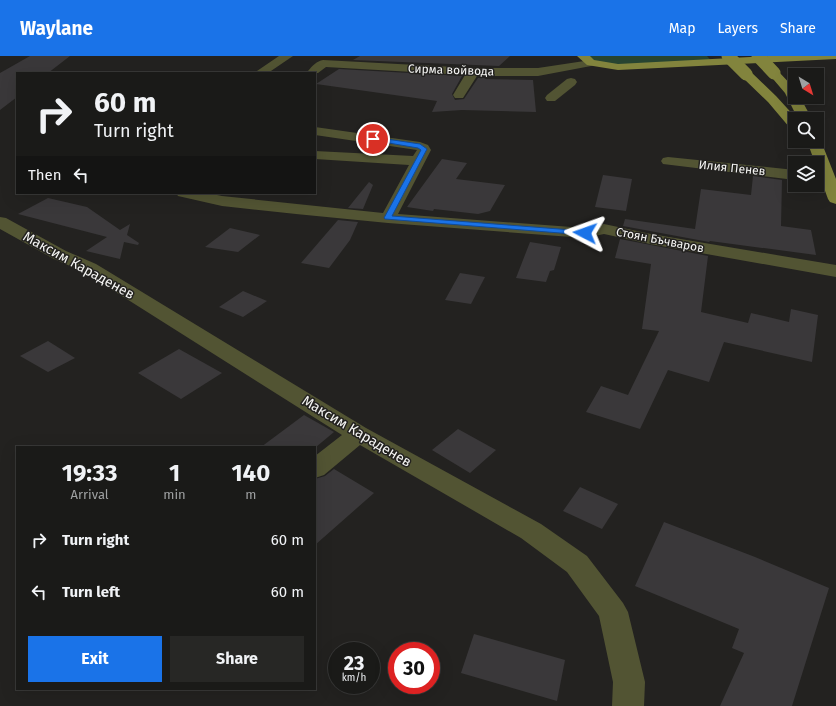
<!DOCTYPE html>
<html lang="en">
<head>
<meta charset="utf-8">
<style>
  body { margin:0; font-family:"Fira Sans",sans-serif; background:#272725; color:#f1f3f6; height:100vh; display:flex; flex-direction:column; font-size:15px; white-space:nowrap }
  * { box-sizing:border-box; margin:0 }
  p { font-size:13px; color:#9fa1a2 }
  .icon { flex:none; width:22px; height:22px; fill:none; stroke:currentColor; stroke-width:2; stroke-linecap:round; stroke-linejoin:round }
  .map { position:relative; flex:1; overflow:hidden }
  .side { position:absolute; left:16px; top:390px; width:300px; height:244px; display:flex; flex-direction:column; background:#1a1a18; border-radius:0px; box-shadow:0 4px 16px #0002,0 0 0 1px #383837 }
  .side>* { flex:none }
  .top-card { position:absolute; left:16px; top:16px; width:300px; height:122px; border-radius:0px; box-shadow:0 4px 16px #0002,0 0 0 1px #383837; background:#1a1a18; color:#f1f3f6; overflow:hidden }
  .needle { width:26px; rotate:142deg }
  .tools { position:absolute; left:788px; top:12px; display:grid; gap:8px }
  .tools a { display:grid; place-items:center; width:36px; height:36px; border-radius:0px; background:#1a1a18; box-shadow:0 4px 16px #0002,0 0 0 1px #383837; font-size:20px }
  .speed { position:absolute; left:328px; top:586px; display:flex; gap:8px; font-size:20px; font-weight:700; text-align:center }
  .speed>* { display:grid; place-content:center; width:52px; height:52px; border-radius:50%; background:#1a1a18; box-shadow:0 4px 16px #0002,0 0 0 1px #383837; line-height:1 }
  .speed small { font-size:10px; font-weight:400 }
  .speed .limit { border:6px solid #d22; background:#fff; color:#111 }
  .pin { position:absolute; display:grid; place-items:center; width:34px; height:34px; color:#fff; margin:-17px; border:2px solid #fff; border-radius:50%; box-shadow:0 1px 4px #0007 }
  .me { position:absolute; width:44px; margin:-22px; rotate:274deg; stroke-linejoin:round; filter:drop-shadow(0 0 3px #0008) }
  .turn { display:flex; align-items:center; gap:14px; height:84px; padding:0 12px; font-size:18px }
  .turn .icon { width:52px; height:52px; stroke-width:2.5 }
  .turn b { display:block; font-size:28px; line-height:34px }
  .then { display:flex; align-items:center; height:38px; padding:0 12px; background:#0003; gap:8px; font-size:15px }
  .eta { display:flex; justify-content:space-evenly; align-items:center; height:68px; text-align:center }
  .eta b { font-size:24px; font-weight:700; line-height:28px }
  .button { display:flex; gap:8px; margin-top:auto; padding:8px 12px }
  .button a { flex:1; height:46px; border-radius:0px; background:#1a73e8; color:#fff; font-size:16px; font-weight:700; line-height:46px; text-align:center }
  .button a+a { background:#272725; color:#f1f3f6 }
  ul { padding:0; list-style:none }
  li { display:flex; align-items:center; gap:12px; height:52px; padding:0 12px }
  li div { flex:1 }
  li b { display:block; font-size:15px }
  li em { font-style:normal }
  header { display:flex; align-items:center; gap:24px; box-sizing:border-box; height:56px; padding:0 20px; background:#1a73e8; color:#fff }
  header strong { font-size:19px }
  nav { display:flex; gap:22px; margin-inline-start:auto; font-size:14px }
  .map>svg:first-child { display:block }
  .green { fill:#274431 }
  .building { fill:#3a383a }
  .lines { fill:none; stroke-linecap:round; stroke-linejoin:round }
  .minor { fill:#525433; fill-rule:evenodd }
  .major { fill:#82843d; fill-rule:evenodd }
  .major-bridge { stroke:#82843d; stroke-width:13 }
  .route { fill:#1a73e8; stroke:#114b97 }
  .labels { text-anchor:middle; stroke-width:3; stroke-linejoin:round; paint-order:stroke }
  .far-street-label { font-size:12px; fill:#f5f5f3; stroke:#232220 }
  .street-label { font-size:14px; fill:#f5f5f3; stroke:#232220 }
</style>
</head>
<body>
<header>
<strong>Waylane</strong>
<nav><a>Map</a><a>Layers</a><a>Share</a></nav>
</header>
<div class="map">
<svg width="836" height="650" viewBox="0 0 836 650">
  <rect width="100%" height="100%" fill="#232220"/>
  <!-- green -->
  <polygon class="green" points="583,0 707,0 714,8 610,11"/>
  <!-- building -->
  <g class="building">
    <polygon points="30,0 70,0 48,17 17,17 17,41 0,54 0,17"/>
    <polygon points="360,0 510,0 499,10 353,4"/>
    <polygon points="339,13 462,20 452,38 455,44 464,43 478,22 486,22 484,23 533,24 536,56 462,54 432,56 437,45 316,28"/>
    <polygon points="442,103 467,107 456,123 505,129 490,155 478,158 434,153 433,155 407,151"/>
    <polygon points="603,119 632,123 626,155 595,151"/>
    <polygon points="753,120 782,124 781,170 811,174 816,199 710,185 709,186 623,170 625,163 695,173 701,133 751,139"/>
    <polygon points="369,126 373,129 363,153 348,152"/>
    <polygon points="48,142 87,151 120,174 130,168 127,179 139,187 138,189 124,186 120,203 86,195 107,181 18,158"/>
    <polygon points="338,164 358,166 350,184 329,212 301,207"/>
    <polygon points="230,172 260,179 238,196 205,191"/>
    <polygon points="620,183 708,200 701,256 748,267 751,257 789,266 791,253 818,259 812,306 724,286 709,326 668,314 640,373 586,356 601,330 628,339 659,275 642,273 651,208 615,202"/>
    <polygon points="530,186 561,191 554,214 550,215 546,226 516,222"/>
    <polygon points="460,217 485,221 471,248 445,244"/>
    <polygon points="243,235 267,245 243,261 219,251"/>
    <polygon points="48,285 75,302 48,316 20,300"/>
    <polygon points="179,293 222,317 181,343 138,317"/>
    <polygon points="304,359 334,376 316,391 261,391"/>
    <polygon points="458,373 496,394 470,417 432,394"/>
    <polygon points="334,413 374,437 315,489 315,423 325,420"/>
    <polygon points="580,431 618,448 602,473 563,455"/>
    <polygon points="664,466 755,501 829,532 792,650 720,650 744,597 732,592 739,573 635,530"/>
    <polygon points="474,578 565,604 557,645 461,617"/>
  </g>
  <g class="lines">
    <!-- minor -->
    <g class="minor">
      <polygon points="279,0 293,0 268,17 254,17"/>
      <path d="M323,4L473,12H538L591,4L595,5L597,7L595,9L591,10L538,20H477L463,42H455L453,39L465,19L326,11L318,17H310L308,15C312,10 317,5 323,4Z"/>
      <polygon points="571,22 575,23 577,26 575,29 555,45 547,45 545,42 547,39 567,23"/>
      <polygon points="315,71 420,86 428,89 431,94 398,158 585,172 604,168 651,178 836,209 836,221 650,188 604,178 585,182 388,167 296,158 222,150 178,140 176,137 207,137 222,140 383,157 409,109 315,103 315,95 413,100 417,94 315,79"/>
      <polygon points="668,101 795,114 795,124 663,108 661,105 663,102"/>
      <polygon points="0,161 6,162 66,195 96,208 366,372 541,468 587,500 623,547 628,556 645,626 644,650 612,650 613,626 599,560 567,516 521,482 360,389 324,419 315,422 315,400 342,379 84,216 54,203 0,173"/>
    </g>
    <!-- major -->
    <g class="major">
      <polygon points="577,0 590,0 594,4 618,8 769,0 836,0 836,3 618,14 587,9"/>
      <polygon points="774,13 778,15 795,33 795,41 800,41 812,63 798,63 785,37 768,17 770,15"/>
      <polygon points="746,14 750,15 776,40 797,63 795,63 795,73 790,72 768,46 742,21 740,18 742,15"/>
      <polygon points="817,82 821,85 836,123 836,148 830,146 828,143 817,113 817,107 815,107 807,85 817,85"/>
    </g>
    <!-- major-bridge -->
    <g class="major-bridge">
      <polyline points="728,0 746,18"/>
      <polyline points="758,0 774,17"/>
    </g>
  </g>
  <!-- route -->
  <polygon class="route" points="373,81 420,88 427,93 392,160 585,175 588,177 585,179 385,163 384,162 421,94 418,92 371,84 371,82"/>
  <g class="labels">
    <!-- far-street labels -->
    <g class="far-street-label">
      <text transform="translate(451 14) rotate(2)" y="4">Сирма войвода</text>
      <text transform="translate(732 112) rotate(6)" y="4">Илия Пенев</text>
      <text transform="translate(660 184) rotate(11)" y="4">Стоян Бъчваров</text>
    </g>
    <!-- street labels -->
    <g class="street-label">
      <text transform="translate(79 209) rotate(29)" y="5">Максим Караденев</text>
      <text transform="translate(357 375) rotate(31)" y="5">Максим Караденев</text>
    </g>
  </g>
</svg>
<div class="tools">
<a><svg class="needle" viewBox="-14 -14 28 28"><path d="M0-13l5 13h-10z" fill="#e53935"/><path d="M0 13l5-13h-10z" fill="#9fa1a2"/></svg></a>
<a><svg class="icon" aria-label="search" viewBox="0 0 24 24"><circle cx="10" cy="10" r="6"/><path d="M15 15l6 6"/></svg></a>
<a><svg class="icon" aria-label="layers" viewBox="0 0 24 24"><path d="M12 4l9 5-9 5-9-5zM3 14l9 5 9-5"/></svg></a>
</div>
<div class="speed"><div>23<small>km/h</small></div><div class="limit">30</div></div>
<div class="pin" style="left:373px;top:83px;background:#d93025"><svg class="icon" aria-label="arrive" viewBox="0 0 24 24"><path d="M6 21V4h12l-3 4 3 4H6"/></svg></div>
<svg class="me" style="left:585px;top:177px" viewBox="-20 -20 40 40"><path d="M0-17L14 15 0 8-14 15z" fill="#1a73e8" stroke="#fff" stroke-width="4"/></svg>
<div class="top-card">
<div class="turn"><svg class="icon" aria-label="right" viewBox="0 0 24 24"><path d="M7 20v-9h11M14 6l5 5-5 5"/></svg><div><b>60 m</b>Turn right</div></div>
<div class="then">Then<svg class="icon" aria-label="left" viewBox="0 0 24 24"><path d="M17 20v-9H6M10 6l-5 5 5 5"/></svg></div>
</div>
<section class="side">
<div class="eta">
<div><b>19:33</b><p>Arrival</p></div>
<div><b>1</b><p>min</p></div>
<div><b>140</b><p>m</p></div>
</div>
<ul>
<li><svg class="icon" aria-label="right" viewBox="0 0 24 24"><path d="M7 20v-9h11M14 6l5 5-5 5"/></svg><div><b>Turn right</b></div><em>60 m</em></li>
<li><svg class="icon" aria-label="left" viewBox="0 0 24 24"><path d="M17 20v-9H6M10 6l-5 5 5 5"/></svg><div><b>Turn left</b></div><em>60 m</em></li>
</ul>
<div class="button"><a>Exit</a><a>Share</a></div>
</section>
</div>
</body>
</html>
